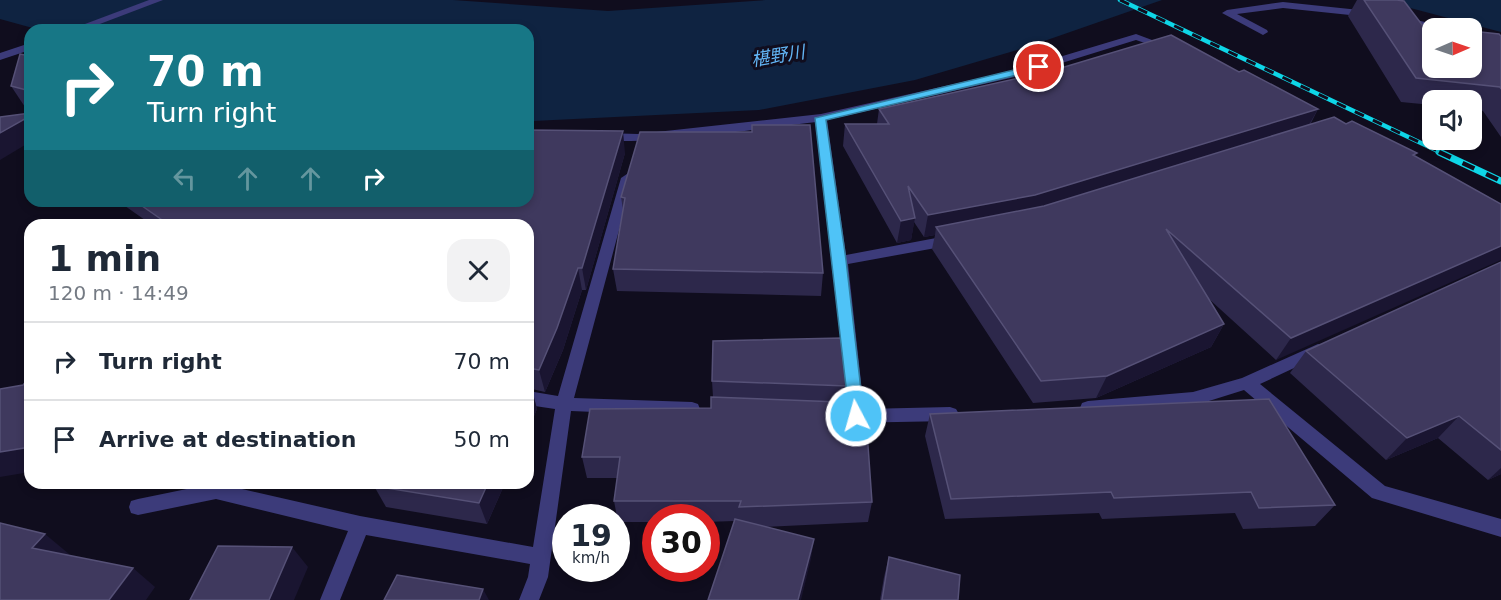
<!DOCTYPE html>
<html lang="en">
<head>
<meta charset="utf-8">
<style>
  body { margin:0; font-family:"DejaVu Sans","Noto Sans JP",sans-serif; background:#f2f2f3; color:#1f2937; height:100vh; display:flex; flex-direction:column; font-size:22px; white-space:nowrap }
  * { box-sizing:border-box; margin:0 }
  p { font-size:20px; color:#747a83 }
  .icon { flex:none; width:33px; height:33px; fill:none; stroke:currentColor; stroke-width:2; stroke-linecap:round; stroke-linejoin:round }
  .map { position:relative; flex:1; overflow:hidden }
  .details { position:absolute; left:24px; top:219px; width:510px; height:270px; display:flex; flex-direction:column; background:#fff; border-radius:18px; box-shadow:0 3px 9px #0003 }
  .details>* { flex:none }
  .hud { position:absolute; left:24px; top:24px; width:510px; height:183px; border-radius:18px; box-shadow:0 3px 9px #0003; background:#177786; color:#fff; overflow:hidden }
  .needle { width:39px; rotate:88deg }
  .controls { position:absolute; left:1422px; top:18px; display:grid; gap:12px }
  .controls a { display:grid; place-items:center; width:60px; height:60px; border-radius:12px; background:#fff; box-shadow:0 3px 9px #0003; font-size:30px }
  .speed { position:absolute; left:552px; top:504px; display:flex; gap:12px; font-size:30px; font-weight:700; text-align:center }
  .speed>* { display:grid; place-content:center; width:78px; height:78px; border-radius:50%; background:#fff; box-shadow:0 3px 9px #0003; line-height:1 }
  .speed small { font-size:15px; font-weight:400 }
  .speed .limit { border:9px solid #d22; background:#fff; color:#111 }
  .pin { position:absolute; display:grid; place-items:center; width:51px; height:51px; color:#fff; margin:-26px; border:3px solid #fff; border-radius:50%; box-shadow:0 2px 6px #0007 }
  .me { position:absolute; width:66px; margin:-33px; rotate:354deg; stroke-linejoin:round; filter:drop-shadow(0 0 4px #0008) }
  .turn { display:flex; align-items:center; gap:21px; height:126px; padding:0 24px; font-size:27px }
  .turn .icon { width:78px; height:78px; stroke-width:2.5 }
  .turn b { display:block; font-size:42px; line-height:51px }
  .lanes { display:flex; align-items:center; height:57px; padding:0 24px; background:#0003; justify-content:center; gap:30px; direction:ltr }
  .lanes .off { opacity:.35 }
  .round { display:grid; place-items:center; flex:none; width:63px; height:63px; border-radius:18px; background:#f2f2f3 }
  .summary { display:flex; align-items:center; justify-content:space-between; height:102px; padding:0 24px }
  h1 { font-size:36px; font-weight:600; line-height:45px }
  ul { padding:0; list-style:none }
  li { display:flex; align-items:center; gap:18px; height:78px; padding:0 24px; border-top:2px solid #e0e1e3 }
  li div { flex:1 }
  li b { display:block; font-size:22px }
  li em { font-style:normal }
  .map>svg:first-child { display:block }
  .water { fill:#0f2341 }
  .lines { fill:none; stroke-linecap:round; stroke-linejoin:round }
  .minor { fill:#3c3b7a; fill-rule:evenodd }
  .rail-far1-casing { stroke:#0ed6e7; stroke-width:4.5 }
  .rail-casing { stroke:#0ed6e7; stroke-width:7 }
  .rail-far1 { stroke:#100d1e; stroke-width:3; stroke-dasharray:10; stroke-linecap:butt }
  .rail { stroke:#100d1e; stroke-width:4.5; stroke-dasharray:13; stroke-linecap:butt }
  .wall { fill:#2d284b }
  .shaded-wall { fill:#1a1531 }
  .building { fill:#3f395e; stroke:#565177; stroke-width:1.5 }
  .route { fill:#4fc3f7; stroke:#337fa1; stroke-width:1.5 }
  .labels { text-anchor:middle; stroke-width:6; stroke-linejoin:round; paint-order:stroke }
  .far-water-label { font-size:18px; font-style:italic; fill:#62b5f5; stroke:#100d1e }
</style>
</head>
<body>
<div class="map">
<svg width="1501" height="600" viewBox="0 0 1501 600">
  <rect width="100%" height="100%" fill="#100d1e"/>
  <!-- water -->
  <g class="water">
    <polygon points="0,0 453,0 608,11 766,0 1162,0 1027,47 915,80 759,110 533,121 528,121 528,30 40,30 0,19"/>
    <polygon points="1374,0 1501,0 1501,32 1384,1"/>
  </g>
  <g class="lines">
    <!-- minor -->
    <g class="minor">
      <polygon points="149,0 163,0 84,30 69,30"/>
      <polygon points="1283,2 1369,11 1374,14 1369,17 1283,8 1237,14 1267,30 1268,32 1263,35 1222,13 1227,10"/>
      <polygon points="1416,20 1443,26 1444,28 1432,30 1423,27 1425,35 1416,37 1411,23"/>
      <path d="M1136,34L1176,49L1171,52L1136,40L1023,75L827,120L846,255L952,235L959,240L952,245L848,264L864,409L950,407L956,409L959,414L956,419L950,421L845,423L839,421L836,416L839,411L847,409L833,260L816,122C785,125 612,151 597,137L603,133L638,134L821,114L1016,70Z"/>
      <polygon points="30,43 30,50 0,60 0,53"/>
      <polygon points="627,174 633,178 574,398 692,402 698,404 700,409 698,414 692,416 571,411 548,577 539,600 519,600 528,577 530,564 366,535 340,600 320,600 348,531 216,499 138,515 131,513 129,507 131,501 138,499 216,483 360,516 533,547 555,409 528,405 528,391 558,396 621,178"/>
      <polygon points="1318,344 1324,346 1326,350 1324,354 1260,384 1385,486 1501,519 1501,537 1372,498 1244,390 1193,406 1088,415 1082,413 1080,408 1082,403 1088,401 1193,392 1242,378"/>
    </g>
    <!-- rail-far1 casing -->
    <g class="rail-far1-casing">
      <polyline id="rail-far1" points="1120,0 1442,153"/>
    </g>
    <!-- rail casing -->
    <g class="rail-casing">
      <polyline id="rail" points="1439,152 1501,181"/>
    </g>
    <!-- rail-far1 -->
    <use href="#rail-far1" class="rail-far1"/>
    <!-- rail -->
    <use href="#rail" class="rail"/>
  </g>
  <!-- wall -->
  <g class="wall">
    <polygon points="1357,0 1397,0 1423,26 1501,36 1501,137 1483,111 1472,109 1472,100 1432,100 1432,105 1401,102 1348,16"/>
    <polygon points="30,56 30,108 25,107 11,86"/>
    <polygon points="1239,72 1318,109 1310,125 1346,124 1415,156 1501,204 1276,360 1209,299 1224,324 1211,347 1096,398 1033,403 932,249 935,235 924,237 914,222 911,240 897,243 843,146 845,124 877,124 879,109"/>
    <polygon points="625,153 586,290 582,290 563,350 545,392 532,389 537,409 528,430 528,225 152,225 118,201 528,201"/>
    <polygon points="621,197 823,273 821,296 617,291 613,269 623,210"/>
    <polygon points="1501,262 1501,474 1488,480 1438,438 1386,460 1290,373 1306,351"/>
    <polygon points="712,381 847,386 845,403 872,502 868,522 764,527 811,559 734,521 706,522 706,518 656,518 656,522 618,522 614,501 617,478 587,478 582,457 711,408 713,397"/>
    <polygon points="930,414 1335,505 1315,526 1243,529 1235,513 1102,519 1099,513 945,519 925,436"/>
    <polygon points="505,483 487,524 386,507 374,486"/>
    <polygon points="889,557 958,600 880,600 884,577"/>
  </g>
  <!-- shaded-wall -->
  <g class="shaded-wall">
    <polygon points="1318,109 1306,130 1028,217 936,227 935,235 924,237 928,215"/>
    <polygon points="30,116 30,142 0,160 0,133"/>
    <polygon points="623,131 625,153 586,290 582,268"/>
    <polygon points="388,201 408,201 395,225 386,205"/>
    <polygon points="915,218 911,240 897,243 901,221"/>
    <polygon points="1501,246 1501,260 1276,360 1291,338"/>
    <polygon points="578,268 582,290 563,350 545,392 539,370"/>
    <polygon points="1224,324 1211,347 1096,398 1107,376"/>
    <polygon points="531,387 537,409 528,430 528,394"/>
    <polygon points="1459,416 1438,438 1386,460 1407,438"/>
    <polygon points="30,447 30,472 0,477 0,452"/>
    <polygon points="1501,468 1501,474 1488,480"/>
    <polygon points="488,483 505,483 487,524 479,503"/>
    <polygon points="45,534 69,554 57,568 32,548"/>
    <polygon points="814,539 811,559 801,600 798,600"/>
    <polygon points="292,547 308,567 294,600 269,600"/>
    <polygon points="133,568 155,587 146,600 109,600"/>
    <polygon points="483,589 489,600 479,600"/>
  </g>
  <!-- building -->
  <g class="building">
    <polygon points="1364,0 1397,0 1404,1 1423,26 1448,28 1432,28 1432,68 1472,68 1472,31 1499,34 1501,36 1501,89 1500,87 1416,78"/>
    <polygon points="1171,35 1239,72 1244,70 1318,109 1035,195 928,215 908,186 915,218 901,221 845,124 889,124 879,109 1051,71"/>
    <polygon points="20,54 30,56 30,91 11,86"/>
    <polygon points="30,113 30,116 0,133 0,117"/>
    <polygon points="1334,117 1346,124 1352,121 1417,153 1413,155 1501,204 1501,246 1291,338 1166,229 1224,324 1107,376 1041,381 936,227 1044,206"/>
    <polygon points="752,125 810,125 823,273 613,269 625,198 621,197 640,132 752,132"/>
    <polygon points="528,130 623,131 582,268 578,268 557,328 539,370 528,368 528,225 167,225 168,224 135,201 388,201 386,205 404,204 406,201 528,201"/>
    <polygon points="1501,262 1501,450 1459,416 1407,438 1306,351"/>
    <polygon points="842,338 847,386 712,381 713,341"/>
    <polygon points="30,377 30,447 0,452 0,389 23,385"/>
    <polygon points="711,397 865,403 872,502 739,507 741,501 614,501 620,457 582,457 590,409 711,408"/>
    <polygon points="1269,399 1335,505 1259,508 1251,492 1114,498 1111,492 951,499 930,414"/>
    <polygon points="376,483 488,483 479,503 374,486"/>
    <polygon points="735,519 814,539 798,600 708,600"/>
    <polygon points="0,523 45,534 32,548 133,568 109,600 0,600"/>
    <polygon points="218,546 292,547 269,600 190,600"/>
    <polygon points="889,557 960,575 958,600 882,600"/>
    <polygon points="397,575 483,589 479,600 384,600"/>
  </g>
  <!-- route -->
  <polygon class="route" points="1039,64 1042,65 1042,69 826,120 846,260 864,416 861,421 850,421 815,118"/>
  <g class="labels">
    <!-- far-water labels -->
    <g class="far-water-label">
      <text transform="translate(778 56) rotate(-9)" y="6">椹野川</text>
    </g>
  </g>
</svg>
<div class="controls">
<a><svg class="needle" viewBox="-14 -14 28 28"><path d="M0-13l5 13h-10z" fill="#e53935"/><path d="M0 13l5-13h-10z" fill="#747a83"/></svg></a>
<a><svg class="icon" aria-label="sound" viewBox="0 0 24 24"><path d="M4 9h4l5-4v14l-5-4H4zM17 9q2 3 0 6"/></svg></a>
</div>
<div class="speed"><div>19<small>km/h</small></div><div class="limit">30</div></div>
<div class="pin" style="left:1039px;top:67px;background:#d93025"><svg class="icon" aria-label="arrive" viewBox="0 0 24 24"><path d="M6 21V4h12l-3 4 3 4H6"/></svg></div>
<svg class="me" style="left:856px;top:416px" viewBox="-20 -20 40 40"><circle r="17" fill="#4fc3f7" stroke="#fff" stroke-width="3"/><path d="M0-11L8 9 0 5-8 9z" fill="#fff"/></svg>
<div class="hud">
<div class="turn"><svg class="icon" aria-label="right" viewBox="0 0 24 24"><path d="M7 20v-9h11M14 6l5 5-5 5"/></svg><div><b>70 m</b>Turn right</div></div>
<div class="lanes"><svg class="icon off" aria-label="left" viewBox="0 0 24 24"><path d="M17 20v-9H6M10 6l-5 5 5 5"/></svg><svg class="icon off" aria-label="ahead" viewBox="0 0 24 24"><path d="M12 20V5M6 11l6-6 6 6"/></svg><svg class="icon off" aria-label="ahead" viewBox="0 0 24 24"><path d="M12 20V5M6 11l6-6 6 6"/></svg><svg class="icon" aria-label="right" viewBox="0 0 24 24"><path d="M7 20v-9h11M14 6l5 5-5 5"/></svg></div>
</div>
<section class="details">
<div class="summary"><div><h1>1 min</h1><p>120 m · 14:49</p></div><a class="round"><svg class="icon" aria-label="close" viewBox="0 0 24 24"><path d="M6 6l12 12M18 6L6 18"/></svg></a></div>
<ul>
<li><svg class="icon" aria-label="right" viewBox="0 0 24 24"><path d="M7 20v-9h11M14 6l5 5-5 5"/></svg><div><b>Turn right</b></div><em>70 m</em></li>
<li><svg class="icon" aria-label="arrive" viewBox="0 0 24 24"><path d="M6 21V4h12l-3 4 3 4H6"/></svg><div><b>Arrive at destination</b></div><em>50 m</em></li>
</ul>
</section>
</div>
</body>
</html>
